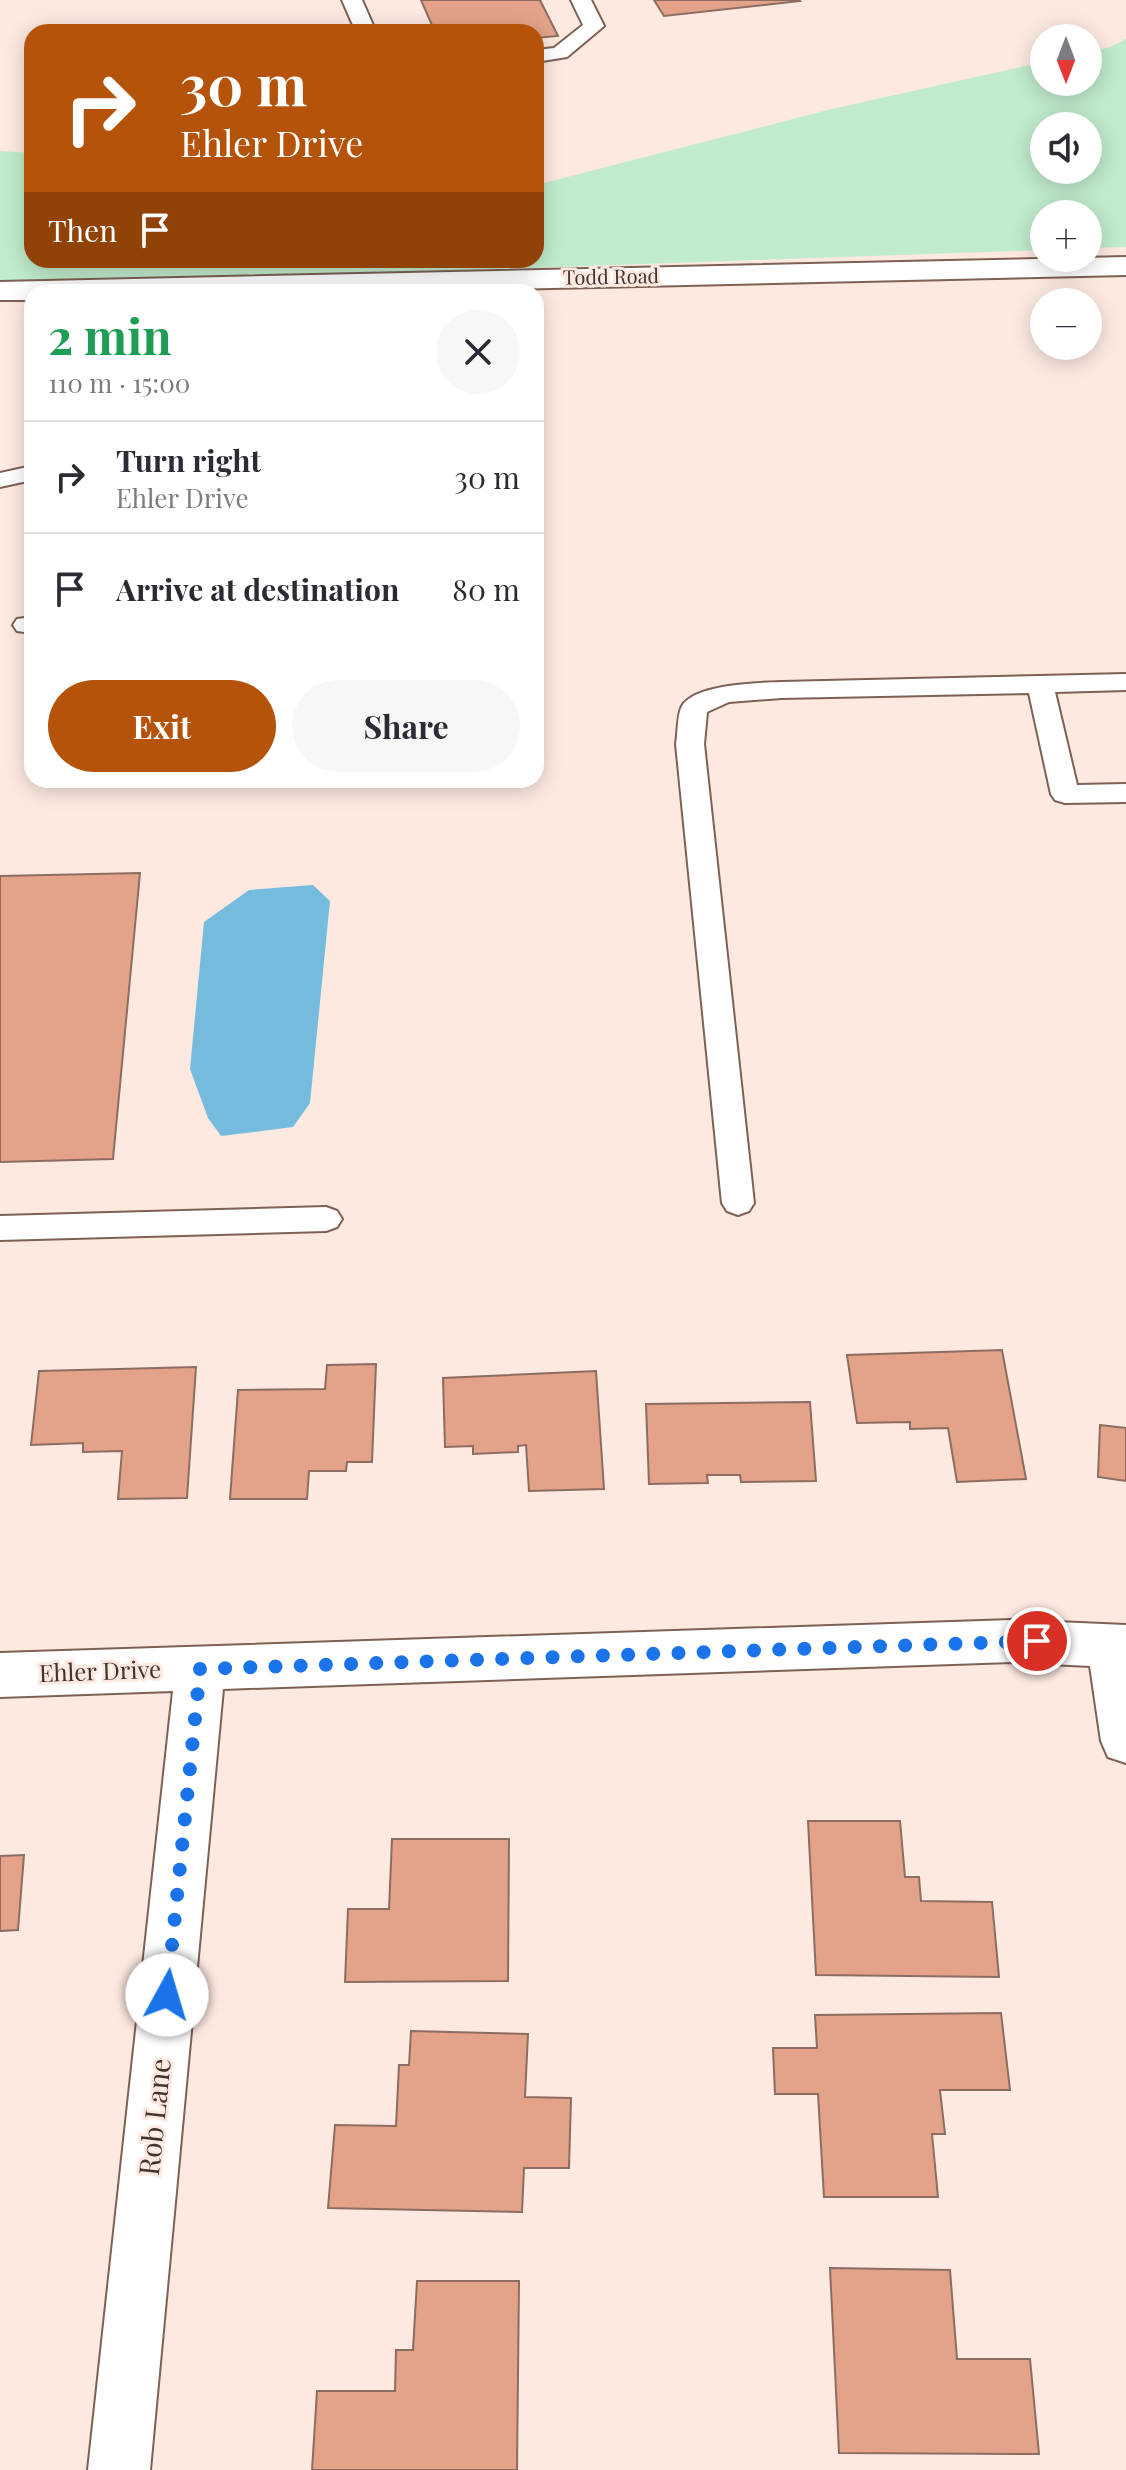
<!DOCTYPE html>
<html lang="en">
<head>
<meta charset="utf-8">
<style>
  body { margin:0; font-family:"Playfair Display",serif; background:#f7f7f7; color:#2b2b33; height:100vh; display:flex; flex-direction:column; font-size:30px; white-space:nowrap }
  * { box-sizing:border-box; margin:0 }
  p { font-size:26px; color:#7c7c81 }
  .icon { flex:none; width:44px; height:44px; fill:none; stroke:currentColor; stroke-width:2; stroke-linecap:round; stroke-linejoin:round }
  .map { position:relative; flex:1; overflow:hidden }
  .side { position:absolute; left:24px; top:284px; width:520px; height:504px; display:flex; flex-direction:column; background:#fff; border-radius:24px; box-shadow:0 4px 20px #0003 }
  .side>* { flex:none }
  .guide { position:absolute; left:24px; top:24px; width:520px; height:244px; border-radius:24px; box-shadow:0 4px 20px #0003; background:#b45309; color:#fff; overflow:hidden }
  .needle { width:52px; rotate:180deg }
  .fabs { position:absolute; left:1030px; top:24px; display:grid; gap:16px }
  .fabs a { display:grid; place-items:center; width:72px; height:72px; border-radius:50%; background:#fff; box-shadow:0 4px 20px #0003; font-size:40px }
  .pin { position:absolute; display:grid; place-items:center; width:68px; height:68px; color:#fff; margin:-34px; border:4px solid #fff; border-radius:50%; box-shadow:0 2px 8px #0007 }
  .me { position:absolute; width:88px; margin:-44px; rotate:6deg; stroke-linejoin:round; filter:drop-shadow(0 0 6px #0008) }
  .turn { display:flex; align-items:center; gap:28px; height:168px; padding:0 24px; font-size:36px }
  .turn .icon { width:104px; height:104px; stroke-width:2.5 }
  .turn b { display:block; font-size:56px; line-height:68px }
  .then { display:flex; align-items:center; height:76px; padding:0 24px; background:#0003; gap:16px; font-size:30px }
  .round { display:grid; place-items:center; flex:none; width:84px; height:84px; border-radius:42px; background:#f7f7f7 }
  .overview { display:flex; align-items:center; justify-content:space-between; height:136px; padding:0 24px }
  h1 { font-size:48px; font-weight:700; line-height:60px; color:#1e9e55 }
  .button { display:flex; gap:16px; margin-top:auto; padding:16px 24px }
  .button a { flex:1; height:92px; border-radius:48px; background:#b45309; color:#fff; font-size:32px; font-weight:700; line-height:92px; text-align:center }
  .button a+a { background:#f7f7f7; color:#2b2b33 }
  ul { padding:0; list-style:none }
  li { display:flex; align-items:center; gap:24px; height:112px; padding:0 24px; border-top:2px solid #e1e1e2 }
  li div { flex:1 }
  li b { display:block; font-size:30px }
  li em { font-style:normal }
  .map>svg:first-child { display:block }
  .green { fill:#c0ebcc; fill-rule:evenodd }
  .water { fill:#75bbde }
  .building { fill:#e4a388; stroke:#8b6d62; stroke-width:2 }
  .lines { fill:none; stroke-linecap:round; stroke-linejoin:round }
  .service-casing { stroke:#7d6154; stroke-width:4 }
  .minor-casing { stroke:#7d6154; stroke-width:4 }
  .tertiary-casing { stroke:#7d6154; stroke-width:4 }
  .service { fill:#fff; fill-rule:evenodd }
  .minor { fill:#fff; fill-rule:evenodd }
  .tertiary { fill:#fff; fill-rule:evenodd }
  .route { stroke:#1a73e8; stroke-width:14; stroke-dasharray:0 25.2 }
  .labels { text-anchor:middle; stroke-width:6; stroke-linejoin:round; paint-order:stroke }
  .far-street-label { font-size:20px; fill:#40342e; stroke:#fde9e0 }
  .street-label { font-size:24px; fill:#40342e; stroke:#fde9e0 }
  .near-street-label { font-size:28px; fill:#40342e; stroke:#fde9e0 }
</style>
</head>
<body>
<div class="map">
<svg width="1126" height="2470" viewBox="0 0 1126 2470">
  <rect width="100%" height="100%" fill="#fde9e0"/>
  <!-- green -->
  <path class="green" d="M1126,39V247L1088,248V214H1044V250L40,285L0,303V151L32,153V260H536V185L832,109L1044,62V82H1088V52L1110,47ZM1044,126H1088V170H1044Z"/>
  <!-- water -->
  <polygon class="water" points="313,885 330,901 310,1103 293,1127 221,1136 208,1118 190,1069 204,922 249,890"/>
  <!-- building -->
  <g class="building">
    <polygon points="421,0 540,0 558,36 536,38 536,32 435,32"/>
    <polygon points="654,0 799,0 800,1 664,16"/>
    <polygon points="140,873 113,1159 0,1162 0,876"/>
    <polygon points="1002,1350 1026,1479 957,1482 948,1428 910,1429 910,1422 857,1423 847,1355"/>
    <polygon points="376,1364 372,1462 347,1462 346,1471 309,1471 307,1499 230,1499 238,1390 325,1389 327,1365"/>
    <polygon points="196,1367 187,1498 118,1499 122,1451 83,1452 83,1443 31,1445 39,1371"/>
    <polygon points="596,1371 604,1489 529,1491 526,1445 518,1446 518,1452 473,1454 473,1446 445,1447 443,1378"/>
    <polygon points="810,1402 816,1481 741,1482 740,1475 707,1475 708,1483 649,1484 646,1404"/>
    <polygon points="1100,1425 1126,1428 1126,1481 1098,1477"/>
    <polygon points="808,1821 900,1821 905,1877 919,1877 921,1901 992,1902 999,1977 816,1975"/>
    <polygon points="392,1839 509,1839 508,1981 345,1982 348,1909 389,1909"/>
    <polygon points="24,1855 18,1930 0,1931 0,1856"/>
    <polygon points="1001,2013 1010,2090 940,2090 945,2134 932,2134 938,2197 824,2197 818,2094 775,2094 773,2048 817,2048 815,2015"/>
    <polygon points="411,2031 528,2034 525,2097 571,2098 569,2168 524,2168 522,2212 328,2208 335,2125 396,2126 399,2065 409,2065"/>
    <polygon points="830,2268 950,2270 957,2359 1030,2359 1039,2454 839,2453"/>
    <polygon points="417,2281 519,2281 517,2470 312,2470 317,2391 395,2391 396,2350 413,2350"/>
  </g>
  <g class="lines">
    <!-- service casing -->
    <g class="service-casing">
      <g id="service">
        <polygon points="342,0 362,0 376,32 356,32"/>
        <polygon points="571,0 591,0 604,26 567,57 536,62 536,50 554,48 583,25"/>
        <polygon points="32,466 32,480 0,487 0,473"/>
        <polygon points="32,617 32,633 17,631 13,625 17,619"/>
        <path d="M1126,674V690L1055,692L1077,785L1126,784V802L1065,803L1055,800L1051,794L1029,693L781,698L729,702L707,712L704,744L754,1203L749,1211L738,1215L727,1211L722,1203L676,744C678,733 677,715 682,706C695,684 758,683 781,682Z"/>
        <polygon points="326,1207 337,1211 342,1219 337,1227 326,1231 0,1240 0,1216"/>
      </g>
    </g>
    <!-- minor casing -->
    <g class="minor-casing">
      <polygon id="minor" points="1012,1620 1126,1625 1126,1763 1108,1757 1101,1741 1090,1666 1012,1662 223,1689 150,2470 88,2470 173,1691 0,1697 0,1653"/>
    </g>
    <!-- tertiary casing -->
    <g class="tertiary-casing">
      <polygon id="tertiary" points="1126,257 1126,275 372,292 32,292 32,300 0,300 0,282"/>
    </g>
    <!-- service -->
    <use href="#service" class="service"/>
    <!-- minor -->
    <use href="#minor" class="minor"/>
    <!-- tertiary -->
    <use href="#tertiary" class="tertiary"/>
  </g>
  <g class="lines">
    <!-- route -->
    <polyline class="route" points="167,1995 200,1669 1037,1641"/>
  </g>
  <g class="labels">
    <!-- far-street labels -->
    <g class="far-street-label">
      <text transform="translate(611 277) rotate(-1)" y="7">Todd Road</text>
    </g>
    <!-- street labels -->
    <g class="street-label">
      <text transform="translate(100 1672) rotate(-2)" y="8">Ehler Drive</text>
    </g>
    <!-- near-street labels -->
    <g class="near-street-label">
      <text transform="translate(155 2117) rotate(-84)" y="10">Rob Lane</text>
    </g>
  </g>
</svg>
<div class="fabs">
<a><svg class="needle" viewBox="-14 -14 28 28"><path d="M0-13l5 13h-10z" fill="#e53935"/><path d="M0 13l5-13h-10z" fill="#7c7c81"/></svg></a>
<a><svg class="icon" aria-label="sound" viewBox="0 0 24 24"><path d="M4 9h4l5-4v14l-5-4H4zM17 9q2 3 0 6"/></svg></a>
<a>+</a>
<a>−</a>
</div>
<div class="pin" style="left:1037px;top:1641px;background:#d93025"><svg class="icon" aria-label="arrive" viewBox="0 0 24 24"><path d="M6 21V4h12l-3 4 3 4H6"/></svg></div>
<svg class="me" style="left:167px;top:1995px" viewBox="-20 -20 40 40"><circle r="19" fill="#fff"/><path d="M0-13L10 11 0 6-10 11z" fill="#1a73e8"/></svg>
<div class="guide">
<div class="turn"><svg class="icon" aria-label="right" viewBox="0 0 24 24"><path d="M7 20v-9h11M14 6l5 5-5 5"/></svg><div><b>30 m</b>Ehler Drive</div></div>
<div class="then">Then<svg class="icon" aria-label="arrive" viewBox="0 0 24 24"><path d="M6 21V4h12l-3 4 3 4H6"/></svg></div>
</div>
<section class="side">
<div class="overview"><div><h1>2 min</h1><p>110 m · 15:00</p></div><a class="round"><svg class="icon" aria-label="close" viewBox="0 0 24 24"><path d="M6 6l12 12M18 6L6 18"/></svg></a></div>
<ul>
<li><svg class="icon" aria-label="right" viewBox="0 0 24 24"><path d="M7 20v-9h11M14 6l5 5-5 5"/></svg><div><b>Turn right</b><p>Ehler Drive</p></div><em>30 m</em></li>
<li><svg class="icon" aria-label="arrive" viewBox="0 0 24 24"><path d="M6 21V4h12l-3 4 3 4H6"/></svg><div><b>Arrive at destination</b></div><em>80 m</em></li>
</ul>
<div class="button"><a>Exit</a><a>Share</a></div>
</section>
</div>
</body>
</html>
